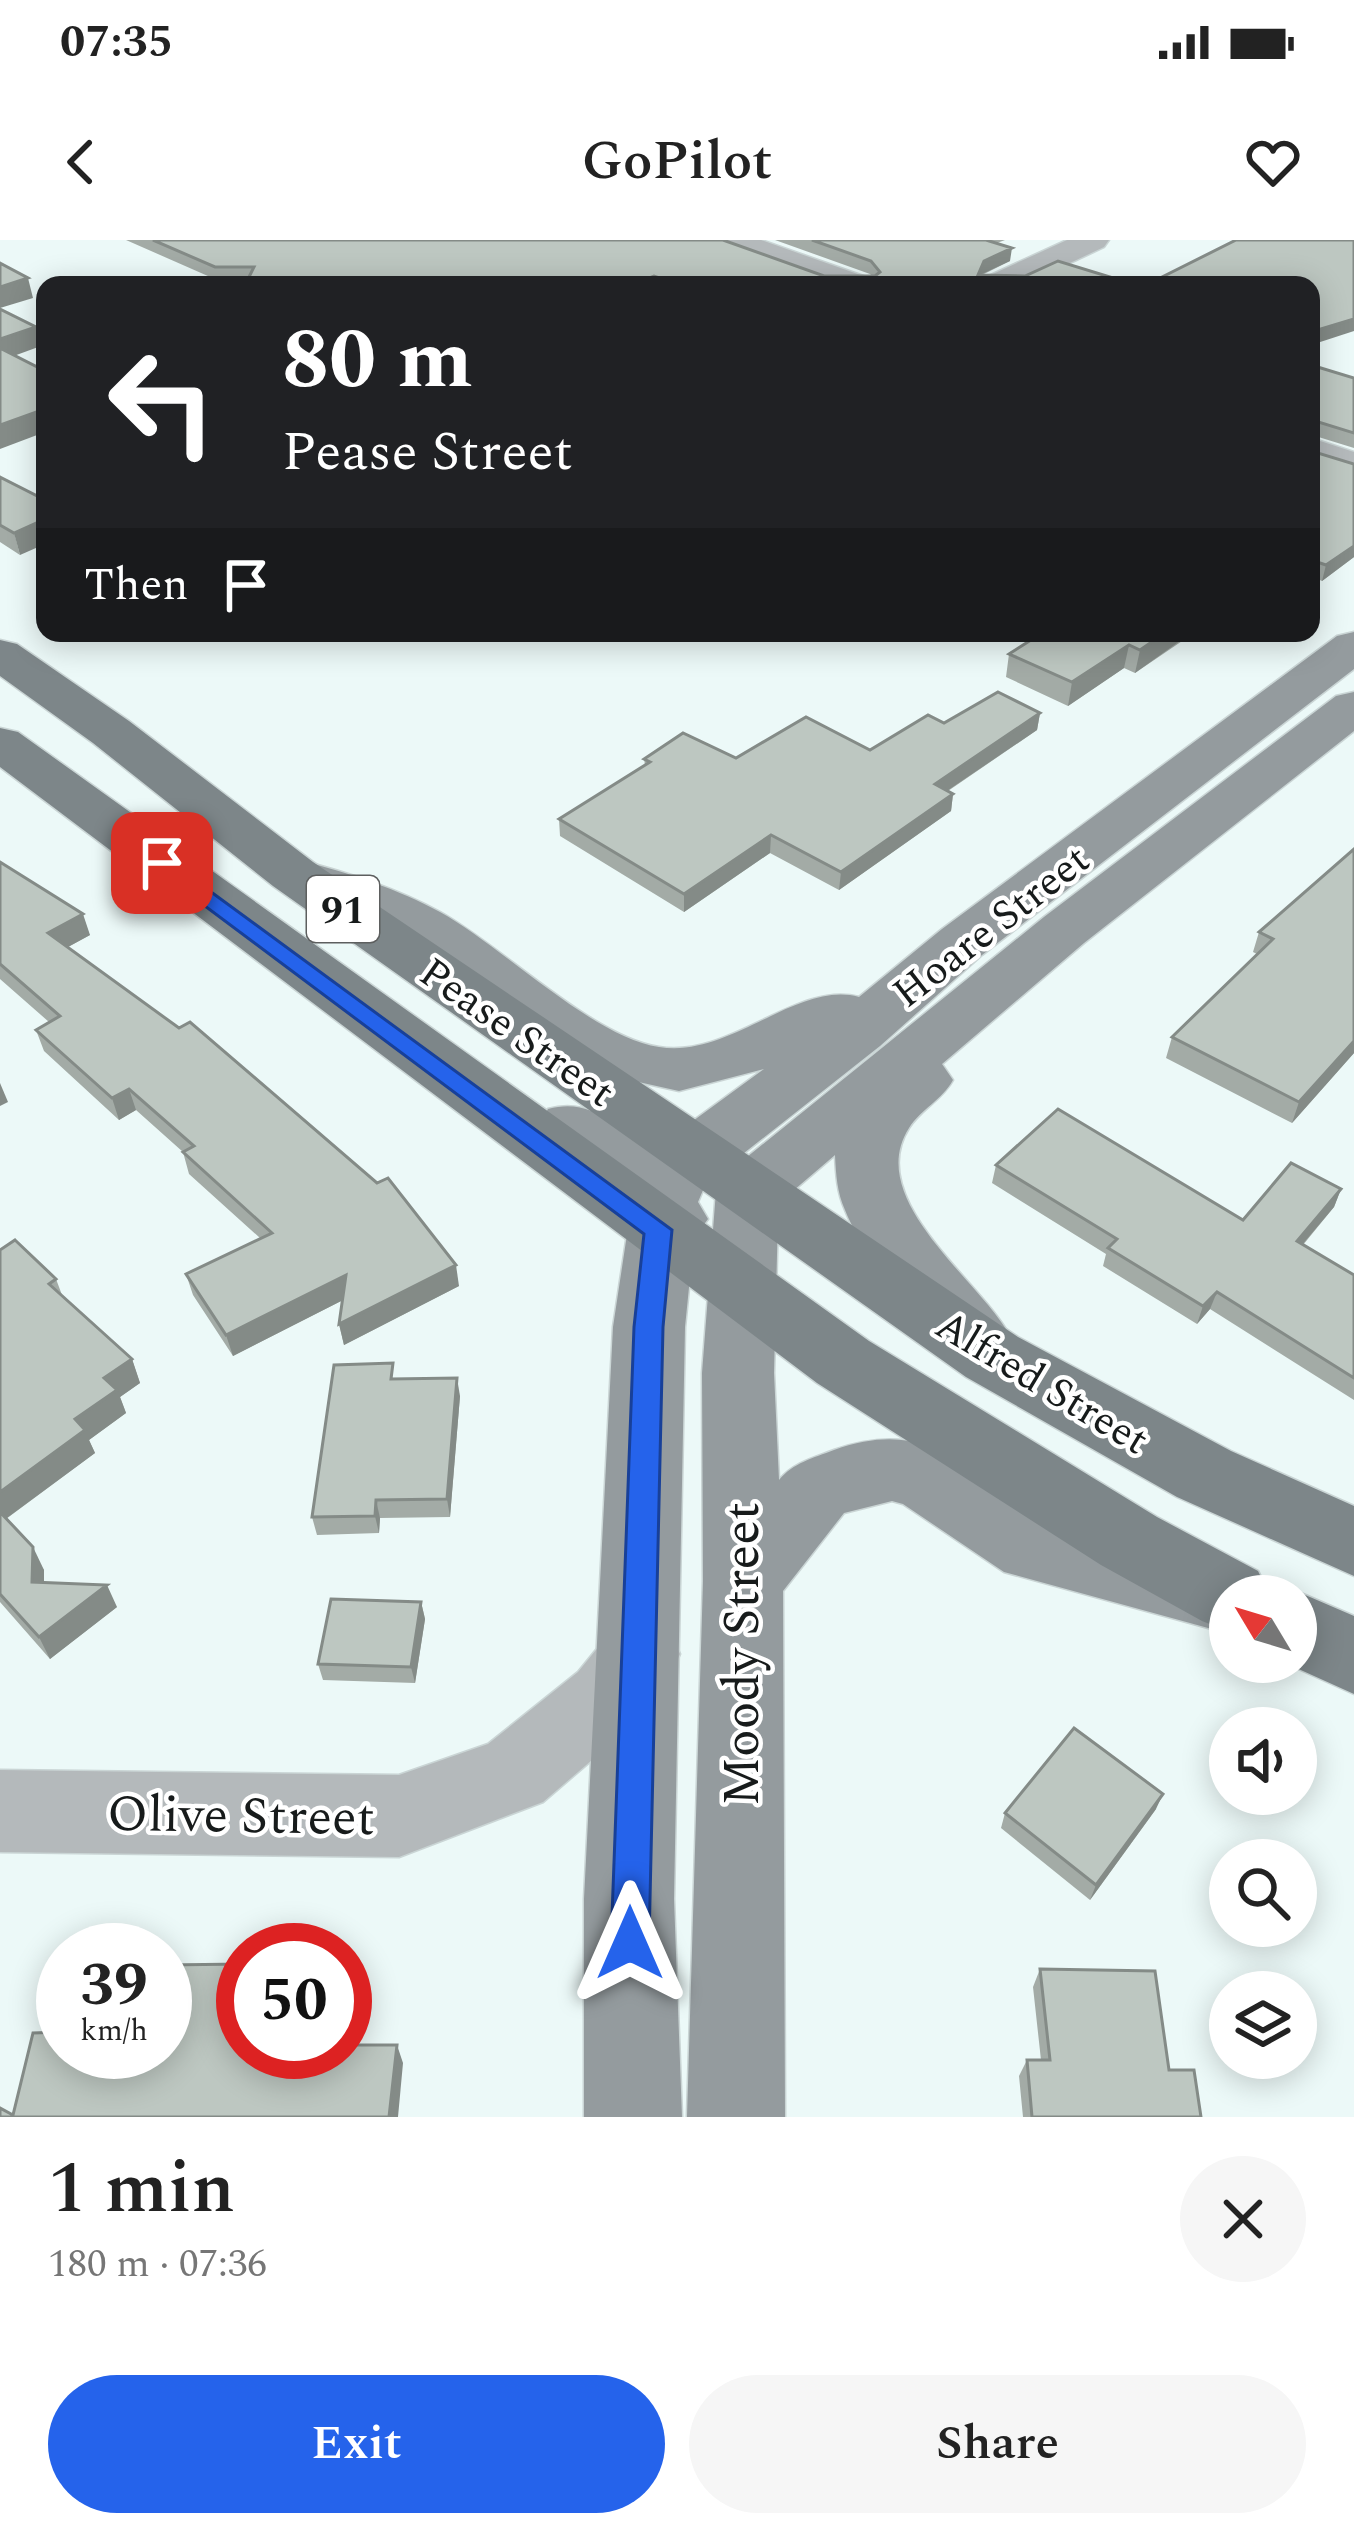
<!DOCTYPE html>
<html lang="en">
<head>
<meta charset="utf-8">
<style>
  body { margin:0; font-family:Spectral,serif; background:#f6f6f6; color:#222; height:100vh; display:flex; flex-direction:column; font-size:45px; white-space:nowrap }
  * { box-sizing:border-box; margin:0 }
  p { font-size:39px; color:#767676 }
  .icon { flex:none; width:66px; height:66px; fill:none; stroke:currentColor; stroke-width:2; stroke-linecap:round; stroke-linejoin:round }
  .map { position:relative; height:1877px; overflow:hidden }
  .drawer { display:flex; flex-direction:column; background:#fff; flex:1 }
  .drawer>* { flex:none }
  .hud { position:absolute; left:36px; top:36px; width:1284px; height:366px; border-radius:24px; box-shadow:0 6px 30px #0003; background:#202124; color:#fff; overflow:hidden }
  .needle { width:78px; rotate:308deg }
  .controls { position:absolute; left:1209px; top:1335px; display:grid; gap:24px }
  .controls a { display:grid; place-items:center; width:108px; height:108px; border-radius:50%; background:#fff; box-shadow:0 6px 30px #0003; font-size:60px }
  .speed { position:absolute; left:36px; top:1683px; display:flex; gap:24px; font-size:60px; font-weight:700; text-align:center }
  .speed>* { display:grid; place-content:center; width:156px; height:156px; border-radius:50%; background:#fff; box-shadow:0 6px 30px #0003; line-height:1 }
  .speed small { font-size:30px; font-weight:400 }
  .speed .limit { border:18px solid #d22; background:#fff; color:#111 }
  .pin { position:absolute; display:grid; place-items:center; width:102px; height:102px; color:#fff; margin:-51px; border-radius:24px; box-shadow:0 6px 18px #0006 }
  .me { position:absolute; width:132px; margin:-66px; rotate:0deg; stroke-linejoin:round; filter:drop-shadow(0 0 9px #0008) }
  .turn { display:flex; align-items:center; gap:42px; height:252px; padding:0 48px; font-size:54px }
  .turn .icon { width:156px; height:156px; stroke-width:2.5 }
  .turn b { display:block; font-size:84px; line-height:102px }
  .then { display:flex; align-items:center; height:114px; padding:0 48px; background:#0003; gap:24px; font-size:45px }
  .round { display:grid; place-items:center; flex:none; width:126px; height:126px; border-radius:63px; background:#f6f6f6 }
  .head { display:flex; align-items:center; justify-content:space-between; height:204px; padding:0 48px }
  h1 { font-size:72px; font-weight:600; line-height:90px }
  .cta { display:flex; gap:24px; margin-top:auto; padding:24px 48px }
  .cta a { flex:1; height:138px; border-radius:72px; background:#2563eb; color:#fff; font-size:48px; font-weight:600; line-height:138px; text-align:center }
  .cta a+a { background:#f6f6f6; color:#222 }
  .status { display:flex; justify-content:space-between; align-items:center; height:84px; padding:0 60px; background:#fff; direction:ltr }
  .status svg { height:33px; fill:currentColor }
  header { display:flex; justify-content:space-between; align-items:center; height:156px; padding:0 48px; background:#fff; font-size:54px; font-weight:600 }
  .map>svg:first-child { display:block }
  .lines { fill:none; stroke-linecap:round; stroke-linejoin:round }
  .street-casing { stroke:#cad5d5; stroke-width:3 }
  .secondary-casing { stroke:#cad5d5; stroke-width:3 }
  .primary-casing { stroke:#cad5d5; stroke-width:3 }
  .street { fill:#b4b9bb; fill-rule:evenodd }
  .secondary { fill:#949b9e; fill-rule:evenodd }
  .primary { fill:#7d8689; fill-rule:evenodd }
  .wall { fill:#a3aba6 }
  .shaded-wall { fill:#848b87 }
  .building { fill:#bdc7c1; stroke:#848b87; stroke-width:3 }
  .route { fill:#2563eb; stroke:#184099; stroke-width:3 }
  .labels { text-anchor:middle; stroke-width:9; stroke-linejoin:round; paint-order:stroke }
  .shield { fill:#fff; stroke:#5d5f5f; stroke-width:3 }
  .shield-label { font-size:39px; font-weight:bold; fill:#171b1b }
  .street-label { font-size:42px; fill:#171b1b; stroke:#fff }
  .near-street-label { font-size:51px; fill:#171b1b; stroke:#fff }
</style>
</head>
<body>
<div class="status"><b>07:35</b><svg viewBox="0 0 49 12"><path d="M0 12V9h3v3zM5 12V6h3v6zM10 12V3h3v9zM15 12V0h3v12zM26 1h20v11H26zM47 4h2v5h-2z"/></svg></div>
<header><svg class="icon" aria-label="back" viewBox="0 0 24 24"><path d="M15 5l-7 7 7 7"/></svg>GoPilot<svg class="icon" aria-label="heart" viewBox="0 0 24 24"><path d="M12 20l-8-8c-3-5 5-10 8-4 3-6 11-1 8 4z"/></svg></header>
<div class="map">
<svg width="1354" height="1877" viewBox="0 0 1354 1877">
  <rect width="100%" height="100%" fill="#ecf9f8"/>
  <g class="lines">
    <!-- street casing -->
    <g class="street-casing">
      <g id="street">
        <polygon points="714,0 761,0 869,38 874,45 825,45 719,7"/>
        <polygon points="1067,0 1109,0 1104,7 1023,45 979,45 984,38"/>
        <polygon points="1311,198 1354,212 1354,237 1311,223"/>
        <polygon points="641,1378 669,1389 680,1414 669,1439 634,1484 543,1562 399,1617 0,1612 0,1530 399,1535 488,1504 578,1432 613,1389"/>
      </g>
    </g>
    <!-- secondary casing -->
    <g class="secondary-casing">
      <g id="secondary">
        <path d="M1354,392V429L982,715L880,806L706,943L698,962L708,979L694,998L685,1087L674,1659L682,1877H584V1659L613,1087L631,968L548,901L539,885L548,869C593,856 621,890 655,915L671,897L764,829L679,851L607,835L559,812L399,697L282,650L274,638L282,626L302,621C347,632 400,650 440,672C502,706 592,797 659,807C730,819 797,740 859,757L942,689L1337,396Z"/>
        <path d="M1354,452V491L1084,703L942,824L953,840C942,860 921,869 909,888C863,960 981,1041 1010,1096L999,1116C992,1118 980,1124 973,1124C932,1122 859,1006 845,970C837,952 836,935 835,915L780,962L778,976L774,1133L779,1240C793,1223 813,1218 834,1210C941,1172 969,1245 1052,1279C1115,1304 1193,1308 1258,1333L1269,1356H1230V1394L1004,1332L903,1264L892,1261L844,1273L783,1351L785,1877H687L703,1341L702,1133L716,951L726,934L1044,677L1336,456Z"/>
      </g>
    </g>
    <!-- primary casing -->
    <g class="primary-casing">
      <g id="primary">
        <polygon points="0,400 17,404 129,481 313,622 1018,1097 1231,1211 1354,1266 1354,1336 1177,1257 966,1137 273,646 93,503 0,436"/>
        <polygon points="0,488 18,492 869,1101 1157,1277 1258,1331 1270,1356 1230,1356 1230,1392 1202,1381 1101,1325 817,1143 0,527"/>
        <polygon points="1296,1351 1354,1376 1354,1454 1283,1422 1296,1422 1296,1356 1283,1356"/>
      </g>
    </g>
    <!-- street -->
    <use href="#street" class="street"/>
    <!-- secondary -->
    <use href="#secondary" class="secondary"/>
    <!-- primary -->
    <use href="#primary" class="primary"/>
  </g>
  <!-- wall -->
  <g class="wall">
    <polygon points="126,0 723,0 824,36 872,36 870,34 775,0 1005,0 997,3 1010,21 982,35 1136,45 245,45 247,40 217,40"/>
    <polygon points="1311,125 1354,138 1354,208 1312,195 1311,211 1354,317 1322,341 1311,336"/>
    <polygon points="0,237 20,315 0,302"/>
    <polygon points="1191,395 1135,433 1124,428 1068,466 1006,437 1009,414"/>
    <polygon points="1040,473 1037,490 948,551 953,554 951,571 839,650 770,613 684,672 560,596 559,579 645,525 644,519 736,518 870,510 944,483"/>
    <polygon points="1354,609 1354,813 1292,883 1166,818 1172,797 1257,714 1253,712 1259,692"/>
    <polygon points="0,622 90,695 68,707 459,1046 344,1105 339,1084 343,1060 233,1116 193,1055 186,1034 260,998 189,934 183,912 136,870 119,880 44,811 36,790 49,782 0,739"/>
    <polygon points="996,925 1243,980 1341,949 1334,967 1303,1005 1354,1035 1354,1160 1210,1069 1197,1084 1103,1026 1106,1014 992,943"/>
    <polygon points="0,1010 56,1039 62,1055 132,1119 140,1143 120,1157 126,1173 89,1200 95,1213 6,1279 44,1330 44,1342 117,1367 50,1419 0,1362"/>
    <polygon points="396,1139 460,1156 450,1277 380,1278 379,1293 317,1295 312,1277"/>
    <polygon points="421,1362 425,1379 415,1443 323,1440 318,1424"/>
    <polygon points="1156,1569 1090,1660 1001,1588 1005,1573"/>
    <polygon points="1040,1729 1169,1830 1201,1877 1023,1877 1019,1836 1027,1820 1041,1820 1033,1747"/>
  </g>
  <!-- shaded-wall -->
  <g class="shaded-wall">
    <polygon points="1012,8 1010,21 982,34 977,45 978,35 984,21"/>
    <polygon points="654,36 654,45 632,45"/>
    <polygon points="28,38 33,58 0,68 0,47"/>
    <polygon points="1354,79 1354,91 1311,105 1311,92"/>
    <polygon points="36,87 41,106 0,121 0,99"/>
    <polygon points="45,169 45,192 0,209 0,185"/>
    <polygon points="45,279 45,304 20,315 14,293"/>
    <polygon points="1354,306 1354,317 1322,341 1326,325"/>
    <polygon points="1165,393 1191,393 1135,433 1140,410"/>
    <polygon points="1129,405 1124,428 1068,466 1072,442"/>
    <polygon points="1040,473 1037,490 932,561 935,544"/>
    <polygon points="953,554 951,571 839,650 841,632"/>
    <polygon points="771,595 770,613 684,672 684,654"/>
    <polygon points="83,674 90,695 55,714 48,693"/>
    <polygon points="1354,801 1354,813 1292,883 1299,862"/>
    <polygon points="0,843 8,862 0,866"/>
    <polygon points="129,849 136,870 119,880 112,858"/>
    <polygon points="1341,949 1334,967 1290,1019 1297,1001"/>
    <polygon points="456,1025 459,1046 344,1105 339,1084"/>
    <polygon points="346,1035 351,1056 233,1116 226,1095"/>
    <polygon points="1217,1052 1210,1069 1197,1084 1203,1066"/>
    <polygon points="132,1119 140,1143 120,1157 126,1173 89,1200 95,1213 0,1283 0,1252 75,1179 104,1138"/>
    <polygon points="457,1138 460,1156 450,1277 447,1259"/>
    <polygon points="376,1260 380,1278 379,1293 375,1276"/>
    <polygon points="33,1307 44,1330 44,1364 32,1342"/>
    <polygon points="107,1345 117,1367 50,1419 39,1397"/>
    <polygon points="421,1362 425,1379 415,1443 411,1427"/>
    <polygon points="1163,1554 1156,1569 1090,1660 1096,1645"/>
    <polygon points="348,1723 356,1742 346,1823 345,1750"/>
    <polygon points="397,1805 403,1823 398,1877 389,1877"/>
  </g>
  <!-- building -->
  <g class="building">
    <polygon points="153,0 723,0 824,36 875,36 880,32 871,21 812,0 986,0 1012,8 984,21 978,35 1025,36 1058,21 1136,45 680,45 654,36 632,45 245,45 254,27 215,27"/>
    <polygon points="1236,0 1354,0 1354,79 1311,92 1311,45 1146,45"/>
    <polygon points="0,23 28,38 0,47"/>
    <polygon points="0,69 36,87 0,99"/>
    <polygon points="0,108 45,131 45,169 0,185"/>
    <polygon points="1311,125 1354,138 1354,193 1312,180 1311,211 1354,224 1354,306 1326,325 1311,320"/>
    <polygon points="0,237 45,260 45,279 14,293 0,285"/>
    <polygon points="1042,393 1165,393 1140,410 1129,405 1072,442 1009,414"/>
    <polygon points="998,452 1040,473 935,544 953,554 841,632 771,595 684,654 559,579 650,522 644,519 683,493 736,518 806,477 870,510 928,475 944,483"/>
    <polygon points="1354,609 1354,801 1299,862 1172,797 1273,699 1259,692"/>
    <polygon points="0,622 83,674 48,693 179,788 190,782 377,943 388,938 456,1025 339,1084 346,1035 226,1095 186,1034 272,993 183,912 194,906 129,849 112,858 36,790 60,776 0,724"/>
    <polygon points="1058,869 1243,980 1291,923 1341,949 1297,1001 1354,1035 1354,1138 1217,1052 1203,1066 1108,1008 1117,999 996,925"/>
    <polygon points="15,1000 56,1039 49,1044 132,1119 104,1138 117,1150 75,1179 85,1190 0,1252 0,1010"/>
    <polygon points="393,1123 391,1139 457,1138 447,1259 376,1260 375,1276 312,1277 334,1125"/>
    <polygon points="0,1272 33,1307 32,1342 107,1345 39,1397 0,1354"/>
    <polygon points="331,1359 421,1362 411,1427 318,1424"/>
    <polygon points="1074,1488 1163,1554 1096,1645 1005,1573"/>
    <polygon points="345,1723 348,1723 345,1750"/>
    <polygon points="243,1724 243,1812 345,1812 345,1805 397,1805 389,1877 0,1877 0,1868 13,1875 33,1793 63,1792 63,1812 165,1812 165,1725"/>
    <polygon points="1040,1729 1155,1731 1169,1830 1194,1830 1201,1877 1032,1877 1027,1820 1050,1820"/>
  </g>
  <!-- route -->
  <polygon class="route" points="162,616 672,990 663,1087 649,1703 644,1716 630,1722 616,1716 611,1703 634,1087 644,994 154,628 150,623"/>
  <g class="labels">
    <!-- shield labels -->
    <rect class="shield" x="307" y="636" width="72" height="66" rx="9"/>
    <g class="shield-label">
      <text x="343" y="683">91</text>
    </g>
    <!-- street labels -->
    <g class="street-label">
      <text transform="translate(990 685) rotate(-38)" y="15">Hoare Street</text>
      <text transform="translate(518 791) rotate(35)" y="15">Pease Street</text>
      <text transform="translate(1043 1141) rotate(31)" y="15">Alfred Street</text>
    </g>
    <!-- near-street labels -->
    <g class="near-street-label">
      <text transform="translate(740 1414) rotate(-90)" y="18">Moody Street</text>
      <text transform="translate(241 1574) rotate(1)" y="18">Olive Street</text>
    </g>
  </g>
</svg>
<div class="controls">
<a><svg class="needle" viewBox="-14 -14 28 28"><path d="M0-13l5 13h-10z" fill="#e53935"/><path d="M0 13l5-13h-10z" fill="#767676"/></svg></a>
<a><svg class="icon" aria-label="sound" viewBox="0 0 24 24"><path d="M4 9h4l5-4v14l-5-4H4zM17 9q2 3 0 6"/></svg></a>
<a><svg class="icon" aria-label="search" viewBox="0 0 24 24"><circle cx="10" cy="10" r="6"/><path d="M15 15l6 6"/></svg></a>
<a><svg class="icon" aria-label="layers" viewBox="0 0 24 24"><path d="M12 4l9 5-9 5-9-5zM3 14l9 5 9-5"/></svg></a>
</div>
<div class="speed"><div>39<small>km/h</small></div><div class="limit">50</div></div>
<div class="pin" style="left:162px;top:623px;background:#d93025"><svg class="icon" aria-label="arrive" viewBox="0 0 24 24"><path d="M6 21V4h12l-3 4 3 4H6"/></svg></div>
<svg class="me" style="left:630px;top:1703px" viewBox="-20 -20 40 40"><path d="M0-17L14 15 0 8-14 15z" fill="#2563eb" stroke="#fff" stroke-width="4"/></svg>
<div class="hud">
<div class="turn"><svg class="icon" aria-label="left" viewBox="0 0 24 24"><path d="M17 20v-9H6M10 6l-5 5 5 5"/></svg><div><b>80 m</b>Pease Street</div></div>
<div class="then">Then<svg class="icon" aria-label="arrive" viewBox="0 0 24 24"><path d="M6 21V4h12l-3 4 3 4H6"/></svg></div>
</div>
</div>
<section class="drawer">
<div class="head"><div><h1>1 min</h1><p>180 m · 07:36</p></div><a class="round"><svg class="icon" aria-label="close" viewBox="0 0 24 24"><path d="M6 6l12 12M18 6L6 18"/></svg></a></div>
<div class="cta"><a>Exit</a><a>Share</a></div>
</section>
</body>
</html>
